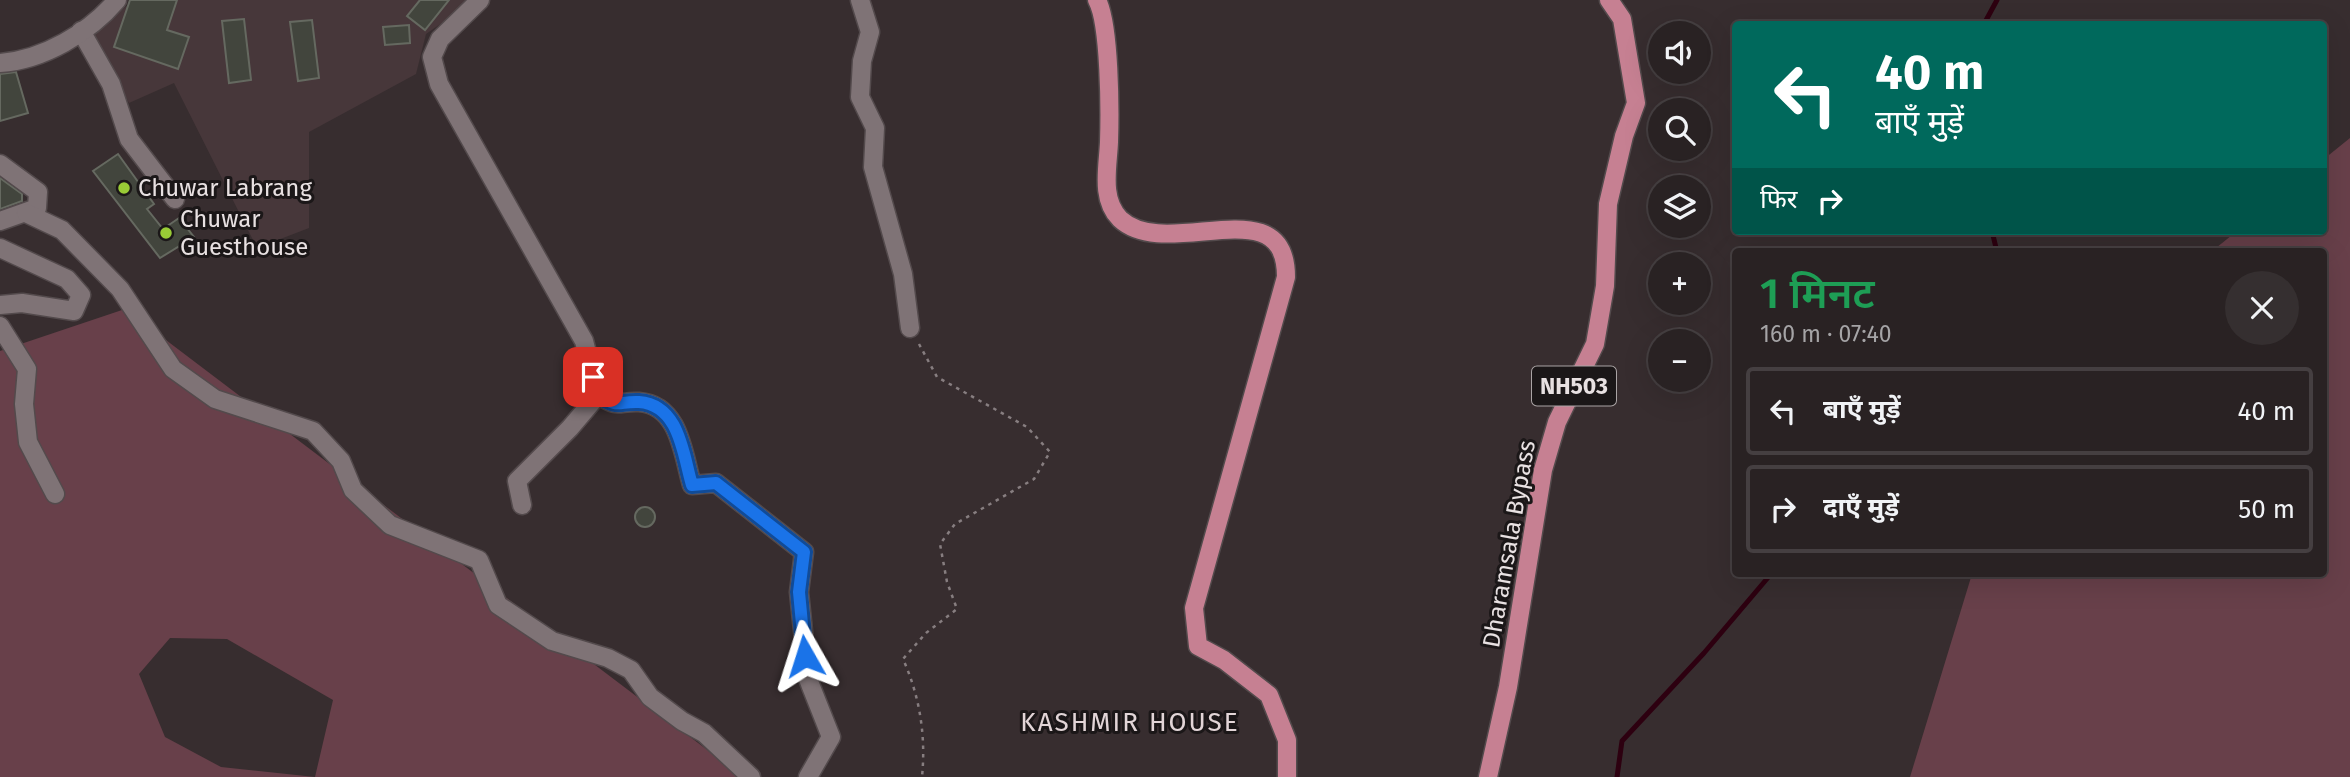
<!DOCTYPE html>
<html lang="hi">
<head>
<meta charset="utf-8">
<style>
  body { margin:0; font-family:"Fira Sans","Noto Sans Devanagari",sans-serif; background:#352f30; color:#f1f3f6; height:100vh; display:flex; flex-direction:column; font-size:26px; white-space:nowrap }
  * { box-sizing:border-box; margin:0 }
  p { font-size:23px; color:#a5a4a6 }
  .icon { flex:none; width:38px; height:38px; fill:none; stroke:currentColor; stroke-width:2; stroke-linecap:round; stroke-linejoin:round }
  .map { position:relative; flex:1; overflow:hidden }
  .details { position:absolute; left:1732px; top:248px; width:595px; height:329px; display:flex; flex-direction:column; background:#292223; border-radius:7px; box-shadow:0 7px 28px #0002,0 0 0 2px #453f41 }
  .details>* { flex:none }
  .guide { position:absolute; left:1732px; top:21px; width:595px; height:214px; border-radius:7px; box-shadow:0 7px 28px #0002,0 0 0 2px #453f41; background:#00695c; color:#fff; overflow:hidden }
  .fabs { position:absolute; left:1648px; top:21px; display:grid; gap:14px }
  .fabs a { display:grid; place-items:center; width:63px; height:63px; border-radius:50%; background:#292223; box-shadow:0 7px 28px #0002,0 0 0 2px #453f41; font-size:35px }
  .pin { position:absolute; display:grid; place-items:center; width:60px; height:60px; color:#fff; margin:-30px; border-radius:14px; box-shadow:0 4px 10px #0006 }
  .me { position:absolute; width:77px; margin:-38px; rotate:354deg; stroke-linejoin:round; filter:drop-shadow(0 0 5px #0008) }
  .turn { display:flex; align-items:center; gap:24px; height:147px; padding:0 28px; font-size:32px }
  .turn .icon { width:91px; height:91px; stroke-width:2.5 }
  .turn b { display:block; font-size:49px; line-height:60px }
  .then { display:flex; align-items:center; height:66px; padding:0 28px; background:#0003; gap:14px; font-size:26px }
  .round { display:grid; place-items:center; flex:none; width:74px; height:74px; border-radius:37px; background:#352f30 }
  .overview { display:flex; align-items:center; justify-content:space-between; height:119px; padding:0 28px }
  h1 { font-size:42px; font-weight:600; line-height:52px; color:#1e9e55 }
  ul { padding:0; list-style:none }
  li { display:flex; align-items:center; gap:21px; height:88px; margin:0 14px 10px; padding:0 14px; border:4px solid #453f41; border-radius:7px }
  li div { flex:1 }
  li b { display:block; font-size:26px }
  li em { font-style:normal }
  .map>svg:first-child { display:block }
  .built { fill:#47373a }
  .green { fill:#68404a; fill-rule:evenodd }
  .lines { fill:none; stroke-linecap:round; stroke-linejoin:round }
  .stream { stroke:#2d0010; stroke-width:5 }
  .building { fill:#42453d; stroke:#656960; stroke-width:2 }
  .minor-casing { stroke:#534a4c; stroke-width:21 }
  .major-casing { stroke:#534a4c; stroke-width:21 }
  .path { stroke:#877e80; stroke-width:2.5; stroke-dasharray:3.5 5; stroke-linecap:butt }
  .minor { stroke:#7f7376; stroke-width:18 }
  .major { stroke:#c68092; stroke-width:18 }
  .route-casing { stroke:#114b97; stroke-width:18 }
  .route { stroke:#1a73e8; stroke-width:12 }
  .poi-dot { fill:#99cb36; stroke:#1b1718; stroke-width:2.5 }
  .labels { text-anchor:middle; stroke-width:6; stroke-linejoin:round; paint-order:stroke }
  .shield { fill:#1b1718; stroke:#aaa4a5; stroke-width:2 }
  .shield-label { font-size:23px; font-weight:bold; fill:#e8e1e2 }
  .poi-label { font-size:24px; fill:#e8e1e2; stroke:#1b1718; text-anchor:start }
  .street-label { font-size:24px; fill:#e8e1e2; stroke:#1b1718 }
  .neighbourhood-label { font-size:26px; letter-spacing:2px; fill:#e2d5d7; stroke:#1b1718 }
</style>
</head>
<body>
<div class="map">
<svg width="2350" height="777" viewBox="0 0 2350 777">
  <rect width="100%" height="100%" fill="#372d2f"/>
  <!-- built -->
  <polygon class="built" points="134,0 475,0 426,34 416,74 309,132 309,228 257,248 174,83 129,103 91,35"/>
  <!-- green -->
  <g class="green">
    <polygon points="2350,138 2350,777 1910,777 1972,574 2324,574 2324,252 2211,252 2237,231 2324,231 2324,159"/>
    <path d="M125,309L743,777H0V351ZM170,638L227,639L333,700L315,777L221,767L165,737L139,674Z"/>
  </g>
  <g class="lines">
    <!-- stream -->
    <g class="stream">
      <polyline points="1984,24 1997,0"/>
      <polyline points="1992,231 1997,252"/>
      <polyline points="1617,777 1622,741 1704,653 1771,574"/>
    </g>
  </g>
  <!-- building -->
  <g class="building">
    <polygon points="130,0 177,0 167,30 189,37 178,69 114,47"/>
    <polygon points="420,0 449,0 425,30 407,16"/>
    <polygon points="244,19 251,80 229,83 222,21"/>
    <polygon points="312,20 319,78 298,81 290,22"/>
    <polygon points="409,25 410,43 385,45 383,27"/>
    <polygon points="16,72 28,113 0,121 0,74"/>
    <polygon points="118,154 154,204 147,209 163,229 179,218 194,237 160,258 93,171"/>
    <polygon points="0,178 22,194 22,201 0,209"/>
    <circle cx="645" cy="517" r="10"/>
  </g>
  <g class="lines">
    <!-- minor casing -->
    <g class="minor-casing">
      <g id="minor">
        <polyline points="480,0 440,39 432,57 439,84 584,341 598,395 570,428 517,481 522,505"/>
        <polyline points="860,0 870,32 862,61 860,97 875,128 873,167 903,274 910,328"/>
        <polyline points="81,31 111,84 129,139 175,199"/>
        <path d="M0,63C43,60 89,33 117,0"/>
        <polyline points="0,164 38,192 37,208 0,221"/>
        <polyline points="26,213 62,230 120,289 173,369 215,399 313,431 341,461 353,490 390,525 479,560 498,605 552,641 608,658 631,670 650,697 682,721 704,733 751,777"/>
        <polyline points="0,248 67,279 81,295 74,311 22,303 0,305"/>
        <polyline points="0,326 27,369 24,404 28,442 55,494"/>
        <path d="M598,395C620,409 617,401 639,402C680,405 683,455 692,485L716,483L804,552L799,592L808,679L831,737L808,777"/>
      </g>
    </g>
    <!-- major casing -->
    <g class="major-casing">
      <g id="major">
        <path d="M1097,0C1110,24 1110,112 1109,142C1108,167 1100,199 1120,219C1167,263 1286,185 1286,277L1194,608L1198,646L1224,660L1269,695L1287,740V777"/>
        <polyline points="1488,777 1508,687 1543,470 1557,422 1595,344 1605,286 1608,204 1624,136 1636,103 1622,19 1609,0"/>
      </g>
    </g>
    <!-- path -->
    <path class="path" d="M919,344L937,377L1027,427L1050,452L1034,479L955,524L940,544L947,582L957,609L926,633L903,659C920,697 926,736 922,777"/>
    <!-- minor -->
    <use href="#minor" class="minor"/>
    <!-- major -->
    <use href="#major" class="major"/>
  </g>
  <g class="lines">
    <!-- route casing -->
    <g class="route-casing">
      <path id="route" d="M593,377L598,395C620,409 617,401 639,402C680,405 683,455 692,485L716,483L804,552L799,592L805,656"/>
    </g>
    <!-- route -->
    <use href="#route" class="route"/>
  </g>
  <!-- markers -->
  <g class="poi-dot">
    <circle cx="124" cy="188" r="7"/>
    <circle cx="166" cy="233" r="7"/>
  </g>
  <g class="labels">
    <!-- shield labels -->
    <rect class="shield" x="1532" y="366.5" width="84" height="39" rx="5"/>
    <g class="shield-label">
      <text x="1574" y="394">NH503</text>
    </g>
    <!-- poi labels -->
    <g class="poi-label">
      <text x="138" y="196">Chuwar Labrang</text>
      <text x="180" y="227">Chuwar<tspan x="180" dy="28">Guesthouse</tspan></text>
    </g>
    <!-- street labels -->
    <g class="street-label">
      <text transform="translate(1509 544) rotate(-80)" y="8">Dharamsala Bypass</text>
    </g>
    <!-- neighbourhood labels -->
    <g class="neighbourhood-label">
      <text x="1130" y="731">KASHMIR HOUSE</text>
    </g>
  </g>
</svg>
<div class="fabs">
<a><svg class="icon" aria-label="sound" viewBox="0 0 24 24"><path d="M4 9h4l5-4v14l-5-4H4zM17 9q2 3 0 6"/></svg></a>
<a><svg class="icon" aria-label="search" viewBox="0 0 24 24"><circle cx="10" cy="10" r="6"/><path d="M15 15l6 6"/></svg></a>
<a><svg class="icon" aria-label="layers" viewBox="0 0 24 24"><path d="M12 4l9 5-9 5-9-5zM3 14l9 5 9-5"/></svg></a>
<a>+</a>
<a>−</a>
</div>
<div class="pin" style="left:593px;top:377px;background:#d93025"><svg class="icon" aria-label="arrive" viewBox="0 0 24 24"><path d="M6 21V4h12l-3 4 3 4H6"/></svg></div>
<svg class="me" style="left:805px;top:656px" viewBox="-20 -20 40 40"><path d="M0-17L14 15 0 8-14 15z" fill="#1a73e8" stroke="#fff" stroke-width="4"/></svg>
<div class="guide">
<div class="turn"><svg class="icon" aria-label="left" viewBox="0 0 24 24"><path d="M17 20v-9H6M10 6l-5 5 5 5"/></svg><div><b>40 m</b>बाएँ मुड़ें</div></div>
<div class="then">फिर<svg class="icon" aria-label="right" viewBox="0 0 24 24"><path d="M7 20v-9h11M14 6l5 5-5 5"/></svg></div>
</div>
<section class="details">
<div class="overview"><div><h1>1 मिनट</h1><p>160 m · 07:40</p></div><a class="round"><svg class="icon" aria-label="close" viewBox="0 0 24 24"><path d="M6 6l12 12M18 6L6 18"/></svg></a></div>
<ul>
<li><svg class="icon" aria-label="left" viewBox="0 0 24 24"><path d="M17 20v-9H6M10 6l-5 5 5 5"/></svg><div><b>बाएँ मुड़ें</b></div><em>40 m</em></li>
<li><svg class="icon" aria-label="right" viewBox="0 0 24 24"><path d="M7 20v-9h11M14 6l5 5-5 5"/></svg><div><b>दाएँ मुड़ें</b></div><em>50 m</em></li>
</ul>
</section>
</div>
</body>
</html>
